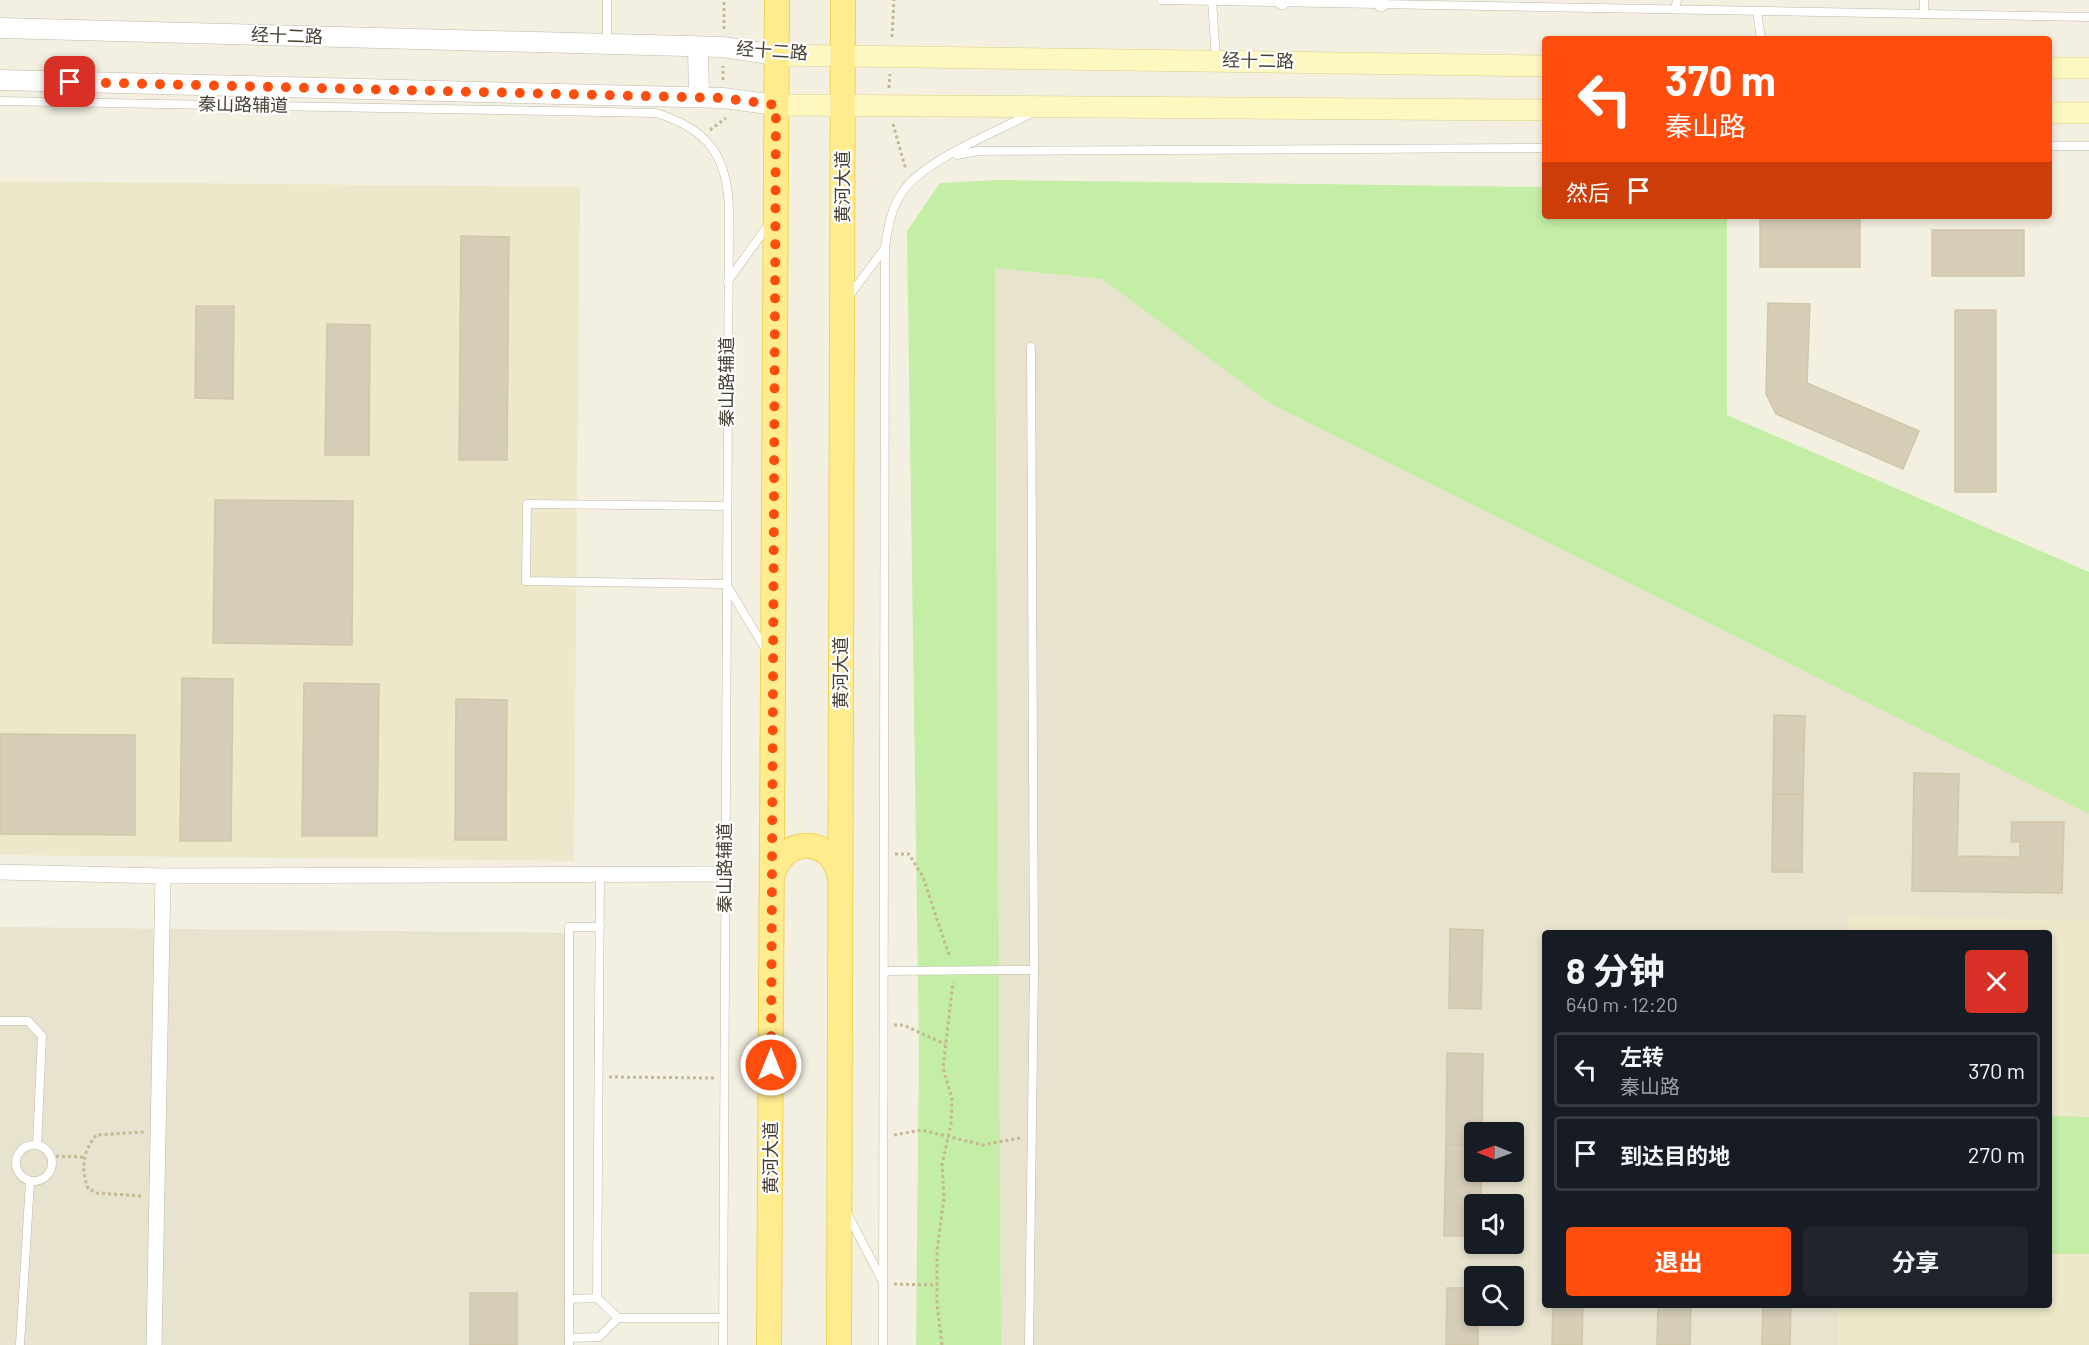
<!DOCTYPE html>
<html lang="zh">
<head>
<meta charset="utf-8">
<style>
  body { margin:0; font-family:Barlow,"Noto Sans SC",sans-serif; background:#20242c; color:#f1f3f6; height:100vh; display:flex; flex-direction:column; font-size:22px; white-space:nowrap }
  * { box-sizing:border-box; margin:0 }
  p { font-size:20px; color:#9ea1a6 }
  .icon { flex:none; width:33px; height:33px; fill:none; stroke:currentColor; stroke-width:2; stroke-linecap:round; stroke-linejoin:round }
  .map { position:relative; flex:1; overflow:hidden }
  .drawer { position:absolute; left:1542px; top:930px; width:510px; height:378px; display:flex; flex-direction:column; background:#171b24; border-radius:6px; box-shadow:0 3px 9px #0003 }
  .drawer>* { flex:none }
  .hud { position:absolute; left:1542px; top:36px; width:510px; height:183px; border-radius:6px; box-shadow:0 3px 9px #0003; background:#ff4d0d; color:#fff; overflow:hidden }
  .needle { width:39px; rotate:271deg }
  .controls { position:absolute; left:1464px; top:1122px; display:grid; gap:12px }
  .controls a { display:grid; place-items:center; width:60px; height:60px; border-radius:6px; background:#171b24; box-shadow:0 3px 9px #0003; font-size:30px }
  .pin { position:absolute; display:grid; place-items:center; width:51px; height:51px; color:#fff; margin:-26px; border-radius:12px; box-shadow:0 3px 9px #0006 }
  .me { position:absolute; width:66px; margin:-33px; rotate:0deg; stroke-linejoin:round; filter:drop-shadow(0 0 4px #0008) }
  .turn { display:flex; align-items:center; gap:21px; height:126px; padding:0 24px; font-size:27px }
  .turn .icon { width:78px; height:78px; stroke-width:2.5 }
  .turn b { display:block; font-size:42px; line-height:51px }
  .then { display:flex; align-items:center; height:57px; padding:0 24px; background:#0003; gap:12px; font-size:22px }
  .round { display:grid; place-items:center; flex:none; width:63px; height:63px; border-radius:6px; background:#20242c }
  .head { display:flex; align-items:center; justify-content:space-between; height:102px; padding:0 24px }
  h1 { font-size:36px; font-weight:700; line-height:45px }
  .button { display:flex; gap:12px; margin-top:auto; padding:12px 24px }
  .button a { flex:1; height:69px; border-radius:6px; background:#ff4d0d; color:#fff; font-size:24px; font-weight:700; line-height:69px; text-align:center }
  .button a+a { background:#20242c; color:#f1f3f6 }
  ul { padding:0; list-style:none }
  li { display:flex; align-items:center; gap:18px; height:75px; margin:0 12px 9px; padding:0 12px; border:3px solid #363941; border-radius:6px }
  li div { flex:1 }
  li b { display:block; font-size:22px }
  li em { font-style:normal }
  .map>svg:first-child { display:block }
  .residential { fill:#e8e3cf; fill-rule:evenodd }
  .education { fill:#eee8ca }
  .green { fill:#c4eda5 }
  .building { fill:#d5cdb6; stroke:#d2c6a9; stroke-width:1.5 }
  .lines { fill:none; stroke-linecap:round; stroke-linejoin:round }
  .service-casing { stroke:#bfb9a4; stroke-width:9 }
  .minor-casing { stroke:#bfb9a4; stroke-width:16 }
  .tertiary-casing { stroke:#bfb9a4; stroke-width:21 }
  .secondary-casing { stroke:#d8ce8c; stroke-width:22 }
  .primary-casing { stroke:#f1d352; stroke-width:26 }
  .path { stroke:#c3b893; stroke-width:3; stroke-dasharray:3 3; stroke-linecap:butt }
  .service { stroke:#fff; stroke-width:8 }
  .minor { stroke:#fff; stroke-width:15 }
  .tertiary { stroke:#fff; stroke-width:20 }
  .secondary { stroke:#fff7c0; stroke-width:21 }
  .primary { stroke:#ffec8f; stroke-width:24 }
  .route { stroke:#ff4d0d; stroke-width:10; stroke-dasharray:0 18 }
  .labels { text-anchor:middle; stroke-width:4.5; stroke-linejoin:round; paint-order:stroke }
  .street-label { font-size:18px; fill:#454032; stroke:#fff }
</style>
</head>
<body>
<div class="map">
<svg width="2089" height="1345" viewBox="0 0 2089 1345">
  <rect width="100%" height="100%" fill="#f3f0e2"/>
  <!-- residential -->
  <g class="residential">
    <path d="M995,268L1102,279L1269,403L2089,814V1345H1001ZM1545,933H2049V1305H1545ZM1474,1132H1514V1172H1474ZM1474,1204H1514V1244H1474ZM1474,1276H1514V1316H1474Z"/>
    <polygon points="0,927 573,933 569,1345 0,1345"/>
  </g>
  <!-- education -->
  <g class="education">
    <polygon points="0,181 580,187 574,861 0,855"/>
    <polygon points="1849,914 2089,921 2089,1345 1838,1345 1839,1305 2049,1305 2049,933 1848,933"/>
  </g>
  <!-- green -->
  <g class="green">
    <polygon points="996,180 1545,187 1545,216 1727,216 1727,415 2089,572 2089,814 1269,403 1102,279 995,268 1001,1345 916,1345 919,1050 907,231 940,183"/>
    <polygon points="2049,1116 2089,1117 2089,1254 2049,1254"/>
  </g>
  <!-- building -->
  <g class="building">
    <rect x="1760" y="220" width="100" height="47"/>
    <rect x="1932" y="230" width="92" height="46"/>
    <polygon points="461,236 509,237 507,460 459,460"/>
    <polygon points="1768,303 1810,304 1807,383 1919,431 1903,469 1776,414 1766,394"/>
    <polygon points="196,306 234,306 233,399 195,398"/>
    <rect x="1955" y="310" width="41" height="182"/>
    <polygon points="327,324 370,325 369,455 325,455"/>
    <polygon points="215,500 353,501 352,645 213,643"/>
    <polygon points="182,678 233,679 231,841 180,841"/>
    <polygon points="304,683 379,684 377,836 302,836"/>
    <polygon points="456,699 507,700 506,840 455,840"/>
    <polygon points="1774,715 1805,716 1803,794 1773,794"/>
    <polygon points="0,734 135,735 135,835 0,834"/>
    <polygon points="1914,773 1959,774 1957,856 2020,857 2020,842 2011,842 2012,822 2064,822 2062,893 1912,891"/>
    <polygon points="1773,794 1803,794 1802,872 1772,872"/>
    <polygon points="1450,929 1483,930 1481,1009 1449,1008"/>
    <polygon points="1447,1053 1483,1054 1482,1132 1474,1132 1474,1145 1446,1145"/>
    <polygon points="1446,1145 1474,1145 1474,1172 1481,1172 1481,1204 1474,1204 1474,1236 1444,1236"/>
    <polygon points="1447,1288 1474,1288 1474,1316 1478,1316 1478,1345 1446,1345"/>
    <rect x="470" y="1293" width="47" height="52"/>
    <polygon points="1553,1305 1583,1305 1582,1345 1552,1345"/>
    <polygon points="1658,1305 1691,1305 1690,1345 1657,1345"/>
    <polygon points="1763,1305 1791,1305 1790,1345 1762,1345"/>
  </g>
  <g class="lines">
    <!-- service casing -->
    <g class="service-casing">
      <g id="service">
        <polyline points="1161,0 2089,17"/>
        <polyline points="1212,0 1216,59"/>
        <polyline points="1675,9 1677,0"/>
        <polyline points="1757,11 1761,39"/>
        <polyline points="1924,14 1924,0"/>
        <polyline points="607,43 607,0"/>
        <path d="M0,101L656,113C708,129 728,156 729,211L723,1345"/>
        <polyline points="2049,146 2089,146"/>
        <polyline points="957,155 978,151 1545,148"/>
        <polyline points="728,281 769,224"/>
        <polyline points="849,296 885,248"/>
        <polyline points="727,506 527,504 526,581 726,584 766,650"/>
        <polyline points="884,971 1034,970"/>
        <polyline points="0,1021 28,1021 42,1036 37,1145"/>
        <circle cx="34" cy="1163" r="18"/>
        <polyline points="847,1213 883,1282"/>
        <polyline points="597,1298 600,875"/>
        <polyline points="569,1299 597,1298 618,1318 723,1318"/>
        <polyline points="569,1338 599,1337 618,1318"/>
        <polyline points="20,1345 30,1181"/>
        <polyline points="569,1345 569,927 600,927"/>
        <path d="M883,1345L885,247C888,227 891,208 903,191C926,159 996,132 1032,113"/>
        <polyline points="1029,1345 1034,970 1031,347"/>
      </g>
    </g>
    <!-- minor casing -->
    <g class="minor-casing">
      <g id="minor">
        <polyline points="1377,0 1381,4"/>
        <polyline points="1282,2 1284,0"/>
        <polyline points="0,872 163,876 725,874"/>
        <polyline points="154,1345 163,876"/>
      </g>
    </g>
    <!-- tertiary casing -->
    <g class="tertiary-casing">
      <g id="tertiary">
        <polyline points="0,28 723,47 776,55"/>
        <polyline points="698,47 699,97"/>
        <polyline points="0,80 723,98 776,105"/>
      </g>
    </g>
    <!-- secondary casing -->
    <g class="secondary-casing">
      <g id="secondary">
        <polyline points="776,55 1545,66"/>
        <polyline points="2049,68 2089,68"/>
        <polyline points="776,105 1545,110"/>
        <polyline points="2049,113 2089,113"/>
      </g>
    </g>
    <!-- primary casing -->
    <g class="primary-casing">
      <g id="primary">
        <path d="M772,878C781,835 833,835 840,878"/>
        <polyline points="769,1345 777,0"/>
        <polyline points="839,1345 843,0"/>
      </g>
    </g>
    <!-- path -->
    <g class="path">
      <polyline points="724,29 724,0"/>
      <polyline points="892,37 894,0"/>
      <polyline points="723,80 723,66"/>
      <polyline points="889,88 890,74"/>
      <polyline points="893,124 906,170"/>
      <polyline points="710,130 726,118"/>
      <polyline points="895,854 909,854 923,877 950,958"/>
      <polyline points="894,1025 903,1025 945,1044"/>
      <polyline points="609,1077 714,1078"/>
      <polyline points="894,1135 922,1130 983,1145 1020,1138"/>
      <polyline points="50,1156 84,1157"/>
      <path d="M141,1196L97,1193L88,1189C81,1167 82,1154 96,1135L144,1132"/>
      <polyline points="894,1284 937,1285"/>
      <polyline points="942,1345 937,1303 937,1251 944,1198 942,1165 951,1124 952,1098 943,1068 953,982"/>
    </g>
    <!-- service -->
    <use href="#service" class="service"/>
    <!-- minor -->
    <use href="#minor" class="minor"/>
    <!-- tertiary -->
    <use href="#tertiary" class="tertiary"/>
    <!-- secondary -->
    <use href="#secondary" class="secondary"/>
    <!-- primary -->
    <use href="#primary" class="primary"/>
  </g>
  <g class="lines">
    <!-- route -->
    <polyline class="route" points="70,82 723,98 776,105 771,1065"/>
  </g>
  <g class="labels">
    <!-- street labels -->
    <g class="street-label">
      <text transform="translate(287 36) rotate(2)" y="6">经十二路</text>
      <text transform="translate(772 51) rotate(4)" y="6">经十二路</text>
      <text transform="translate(1258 61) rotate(1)" y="6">经十二路</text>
      <text transform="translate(243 105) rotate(1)" y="6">秦山路辅道</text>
      <text transform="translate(843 187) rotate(-90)" y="6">黄河大道</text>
      <text transform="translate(727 382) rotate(-90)" y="6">秦山路辅道</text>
      <text transform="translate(841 673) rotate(-90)" y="6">黄河大道</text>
      <text transform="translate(725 868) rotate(-90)" y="6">秦山路辅道</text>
      <text transform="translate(771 1158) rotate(-90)" y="6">黄河大道</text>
    </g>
  </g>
</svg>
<div class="controls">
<a><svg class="needle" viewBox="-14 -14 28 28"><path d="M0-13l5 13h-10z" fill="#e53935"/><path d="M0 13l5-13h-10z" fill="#9ea1a6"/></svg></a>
<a><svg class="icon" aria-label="sound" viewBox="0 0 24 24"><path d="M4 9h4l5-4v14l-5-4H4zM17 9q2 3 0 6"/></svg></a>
<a><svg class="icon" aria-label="search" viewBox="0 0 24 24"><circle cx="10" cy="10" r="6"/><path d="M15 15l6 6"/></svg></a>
</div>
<div class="pin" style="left:70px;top:82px;background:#d93025"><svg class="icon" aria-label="arrive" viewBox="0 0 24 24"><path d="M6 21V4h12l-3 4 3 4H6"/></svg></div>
<svg class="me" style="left:771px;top:1065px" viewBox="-20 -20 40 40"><circle r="17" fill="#ff4d0d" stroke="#fff" stroke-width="3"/><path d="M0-11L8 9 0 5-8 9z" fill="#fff"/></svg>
<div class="hud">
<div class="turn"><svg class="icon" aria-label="left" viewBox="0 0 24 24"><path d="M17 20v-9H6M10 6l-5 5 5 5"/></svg><div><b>370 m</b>秦山路</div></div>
<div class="then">然后<svg class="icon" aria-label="arrive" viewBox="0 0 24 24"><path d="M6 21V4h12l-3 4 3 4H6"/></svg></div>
</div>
<section class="drawer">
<div class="head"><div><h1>8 分钟</h1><p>640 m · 12:20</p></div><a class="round" style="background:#d93025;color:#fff"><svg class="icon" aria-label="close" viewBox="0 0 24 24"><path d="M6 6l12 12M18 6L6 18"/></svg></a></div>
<ul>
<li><svg class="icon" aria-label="left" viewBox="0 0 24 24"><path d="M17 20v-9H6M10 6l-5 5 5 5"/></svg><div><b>左转</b><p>秦山路</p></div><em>370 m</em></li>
<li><svg class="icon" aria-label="arrive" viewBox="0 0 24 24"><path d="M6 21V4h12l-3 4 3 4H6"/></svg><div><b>到达目的地</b></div><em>270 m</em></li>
</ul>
<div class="button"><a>退出</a><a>分享</a></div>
</section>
</div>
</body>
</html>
